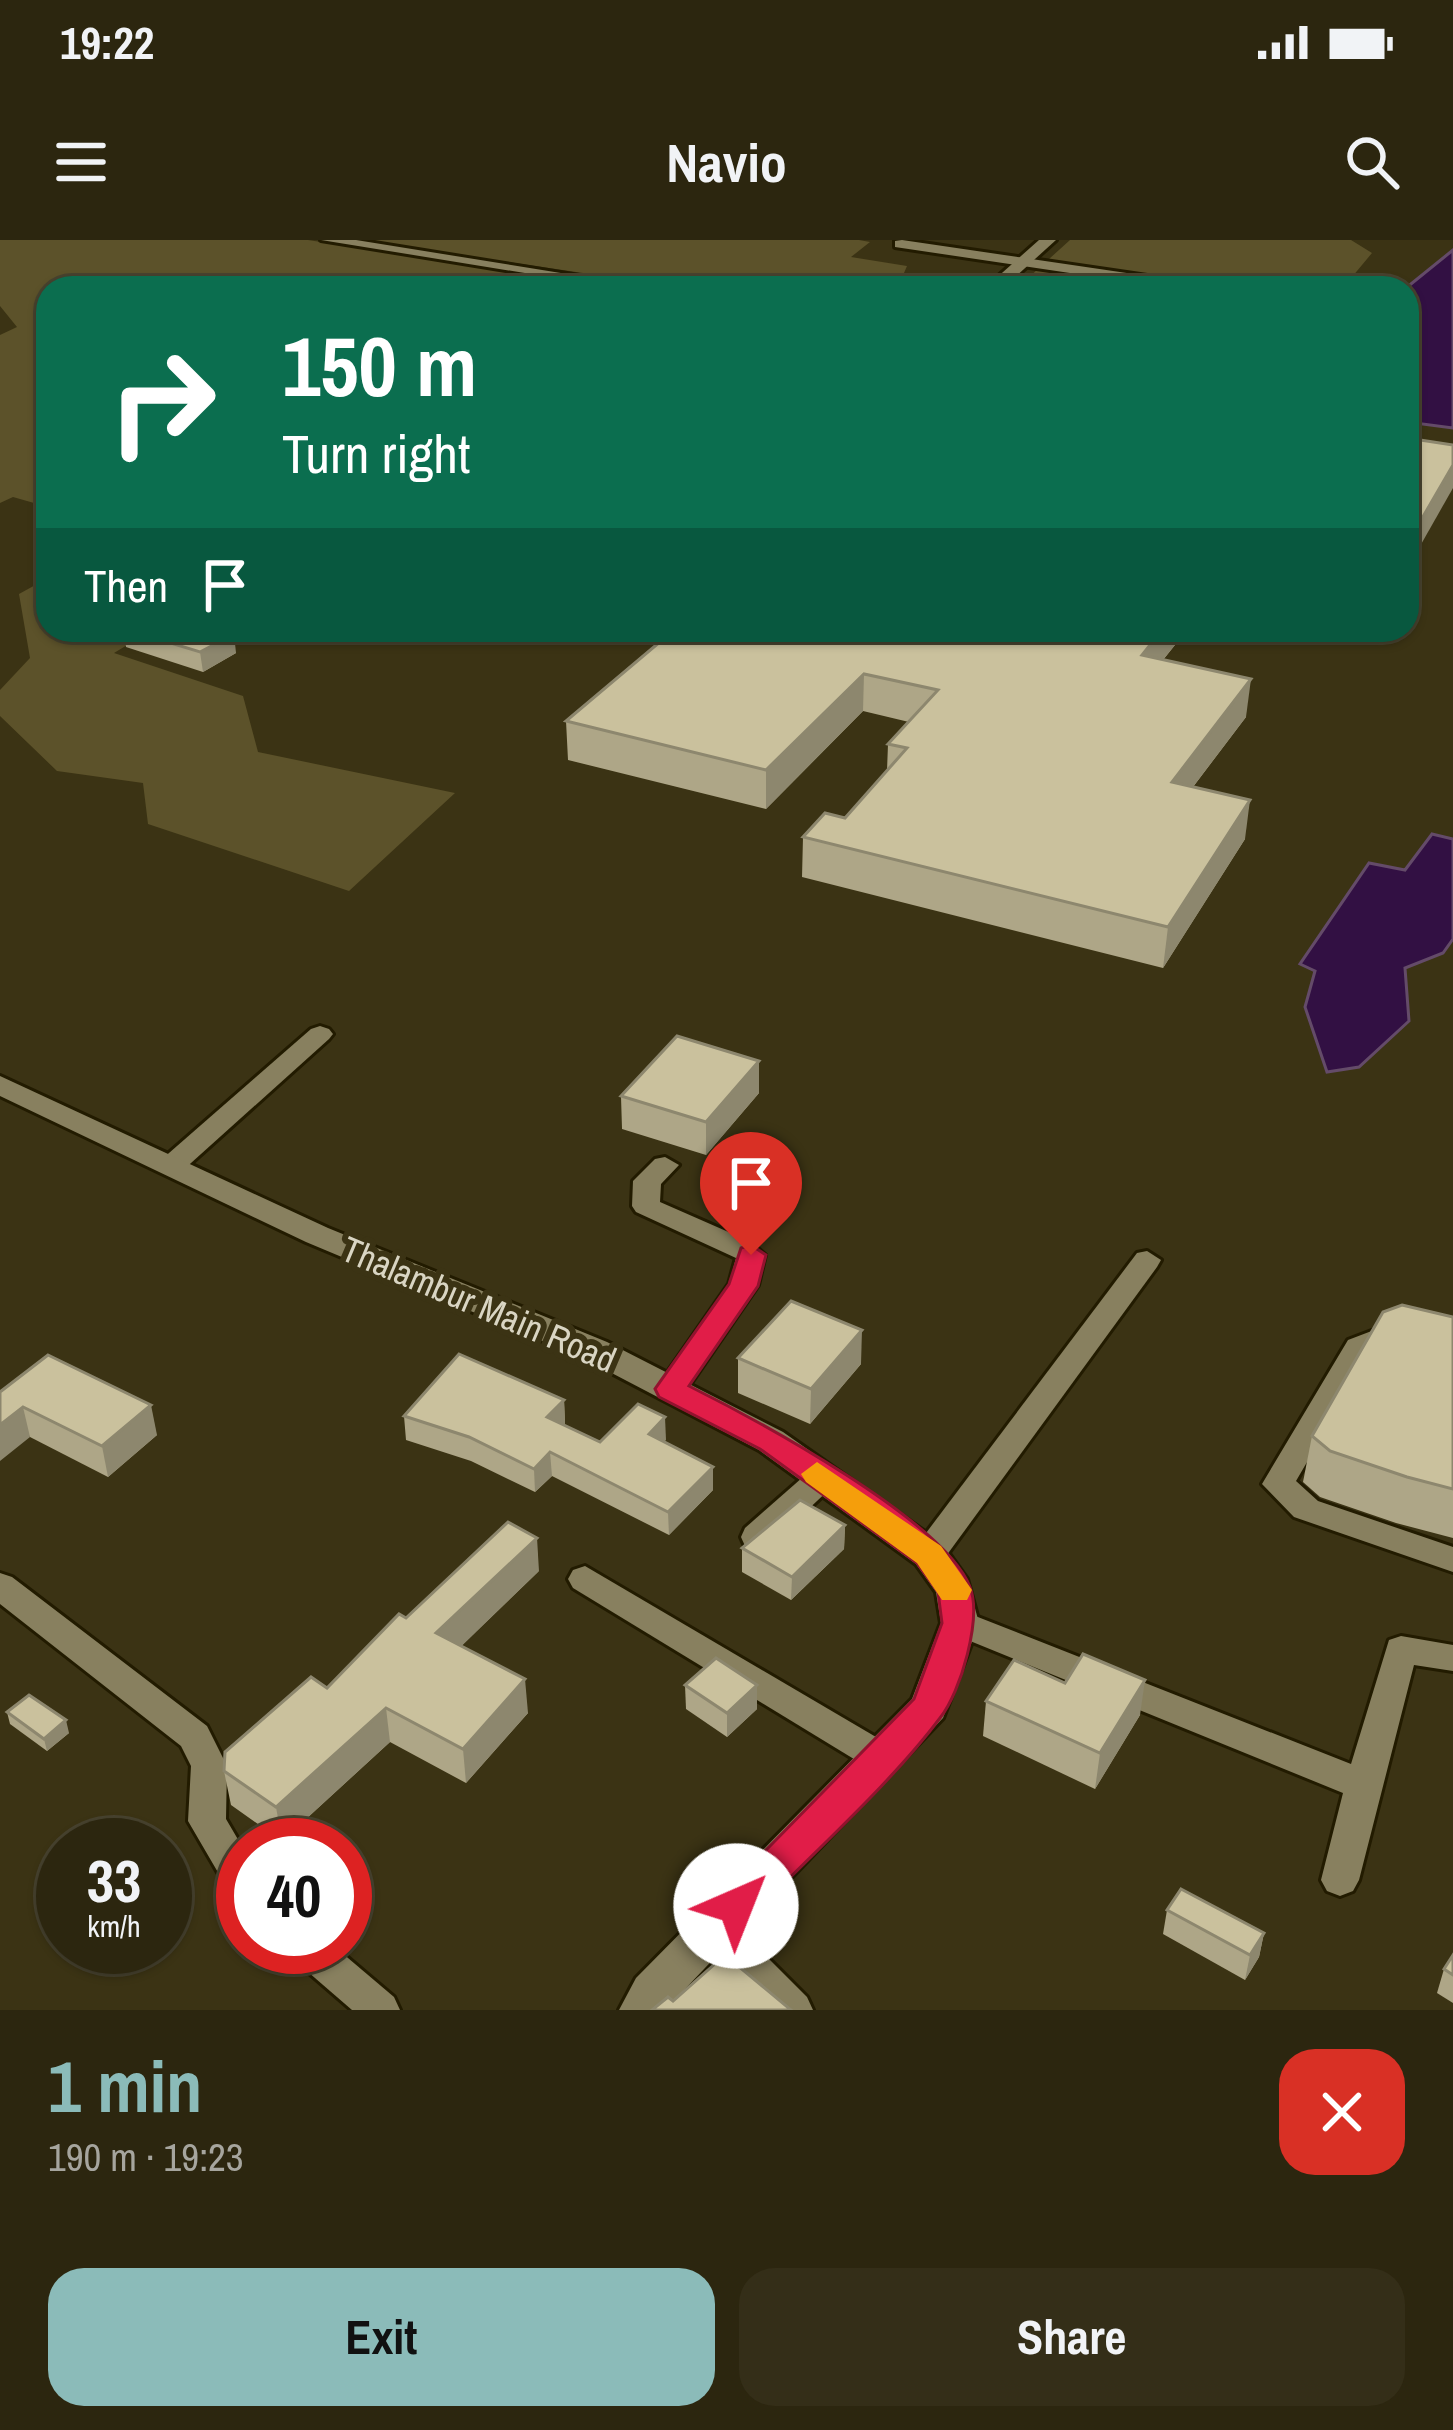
<!DOCTYPE html>
<html lang="en">
<head>
<meta charset="utf-8">
<style>
  body { margin:0; font-family:"Archivo Narrow",sans-serif; background:#342e18; color:#f1f3f6; height:100vh; display:flex; flex-direction:column; font-size:45px; white-space:nowrap }
  * { box-sizing:border-box; margin:0 }
  p { font-size:39px; color:#a6a59e }
  .icon { flex:none; width:66px; height:66px; fill:none; stroke:currentColor; stroke-width:2; stroke-linecap:round; stroke-linejoin:round }
  .map { position:relative; height:1770px; overflow:hidden }
  .details { display:flex; flex-direction:column; background:#2c260f; flex:1 }
  .details>* { flex:none }
  .hud { position:absolute; left:36px; top:36px; width:1383px; height:366px; border-radius:36px; box-shadow:0 3px 9px #0004,0 0 0 3px #48432f; background:#0b6e4f; color:#fff; overflow:hidden }
  .speed { position:absolute; left:36px; top:1578px; display:flex; gap:24px; font-size:60px; font-weight:700; text-align:center }
  .speed>* { display:grid; place-content:center; width:156px; height:156px; border-radius:50%; background:#2c260f; box-shadow:0 3px 9px #0004,0 0 0 3px #48432f; line-height:1 }
  .speed small { font-size:30px; font-weight:400 }
  .speed .limit { border:18px solid #d22; background:#fff; color:#111 }
  .pin { position:absolute; display:grid; place-items:center; width:102px; height:102px; color:#fff; margin:-123px -51px; border-radius:50% 50% 50% 0; rotate:-45deg; box-shadow:0 0 12px #0007 }
  .pin .icon { rotate:45deg }
  .me { position:absolute; width:132px; margin:-66px; rotate:44deg; stroke-linejoin:round; filter:drop-shadow(0 0 9px #0008) }
  .turn { display:flex; align-items:center; gap:42px; height:252px; padding:0 48px; font-size:54px }
  .turn .icon { width:156px; height:156px; stroke-width:2.5 }
  .turn b { display:block; font-size:84px; line-height:102px }
  .then { display:flex; align-items:center; height:114px; padding:0 48px; background:#0003; gap:24px; font-size:45px }
  .round { display:grid; place-items:center; flex:none; width:126px; height:126px; border-radius:36px; background:#342e18 }
  .headline { display:flex; align-items:center; justify-content:space-between; height:204px; padding:0 48px }
  h1 { font-size:72px; font-weight:700; line-height:90px; color:#8bbbb9 }
  .action { display:flex; gap:24px; margin-top:auto; padding:24px 48px }
  .action a { flex:1; height:138px; border-radius:36px; background:#8bbbb9; color:#111; font-size:48px; font-weight:700; line-height:138px; text-align:center }
  .action a+a { background:#342e18; color:#f1f3f6 }
  .status { display:flex; justify-content:space-between; align-items:center; height:84px; padding:0 60px; background:#2c260f; direction:ltr }
  .status svg { height:33px; fill:currentColor }
  header { display:flex; justify-content:space-between; align-items:center; height:156px; padding:0 48px; background:#2c260f; font-size:54px; font-weight:700 }
  .map>svg:first-child { display:block }
  .green { fill:#5c522a }
  .water { fill:#321043; stroke:#644b69; stroke-width:3 }
  .lines { fill:none; stroke-linecap:round; stroke-linejoin:round }
  .minor-casing { stroke:#221b00; stroke-width:6 }
  .tertiary-casing { stroke:#221b00; stroke-width:6 }
  .minor { fill:#88805f; fill-rule:evenodd }
  .tertiary { fill:#88805f; fill-rule:evenodd }
  .wall { fill:#aea687 }
  .shaded-wall { fill:#8d876e }
  .building { fill:#cac19d; stroke:#8d876e; stroke-width:3 }
  .route { fill:#e11d48; stroke:#92132f; stroke-width:3 }
  .slow { fill:#f59e0b }
  .labels { text-anchor:middle; stroke-width:12; stroke-linejoin:round; paint-order:stroke }
  .street-label { font-size:36px; fill:#d9d5c3; stroke:#3b3314 }
</style>
</head>
<body>
<div class="status"><b>19:22</b><svg viewBox="0 0 49 12"><path d="M0 12V9h3v3zM5 12V6h3v6zM10 12V3h3v9zM15 12V0h3v12zM26 1h20v11H26zM47 4h2v5h-2z"/></svg></div>
<header><svg class="icon" aria-label="menu" viewBox="0 0 24 24"><path d="M4 6h16M4 12h16M4 18h16"/></svg>Navio<svg class="icon" aria-label="search" viewBox="0 0 24 24"><circle cx="10" cy="10" r="6"/><path d="M15 15l6 6"/></svg></header>
<div class="map">
<svg width="1453" height="1770" viewBox="0 0 1453 1770">
  <rect width="100%" height="100%" fill="#3b3314"/>
  <!-- green -->
  <g class="green">
    <polygon points="0,0 308,0 620,48 48,48 48,267 13,257 0,263 0,95 17,87 0,66"/>
    <polygon points="357,0 859,0 870,2 851,17 907,26 901,40 957,48 859,41 852,48 782,42 770,48 685,48"/>
    <path d="M1070,0H1351L1372,13L1352,37L1378,45C1319,64 1247,34 1185,40L1181,48H1017Z"/>
    <polygon points="48,338 48,390 152,390 114,413 243,456 258,512 455,553 349,651 148,584 143,543 57,531 0,476 0,450 30,418 19,354"/>
  </g>
  <!-- water -->
  <g class="water">
    <polygon points="1453,10 1453,188 1407,182 1406,48"/>
    <polygon points="1432,594 1453,599 1453,699 1443,713 1405,728 1409,781 1359,827 1327,832 1305,767 1315,731 1300,724 1369,623 1405,630"/>
  </g>
  <g class="lines">
    <!-- minor casing -->
    <g class="minor-casing">
      <g id="minor">
        <polygon points="321,0 356,0 654,48 617,48"/>
        <polygon points="902,0 1188,42 1222,39 1270,48 1171,48 895,7 895,1"/>
        <polygon points="320,786 329,789 333,794 329,799 181,932 161,932 157,926 161,920 311,789"/>
        <polygon points="665,917 679,925 661,944 660,962 749,1001 765,1015 758,1045 682,1156 660,1156 656,1149 729,1044 736,1018 636,972 632,966 633,941 655,919"/>
        <polygon points="1147,1011 1161,1020 1157,1027 941,1323 929,1326 917,1323 912,1314 917,1305 1137,1013"/>
        <polygon points="1390,1084 1453,1100 1453,1120 1392,1105 1370,1114 1296,1241 1318,1261 1453,1307 1453,1332 1294,1277 1262,1244 1348,1100"/>
        <polygon points="822,1227 833,1230 838,1238 833,1246 769,1306 757,1309 745,1306 741,1297 745,1288 811,1230"/>
        <polygon points="585,1326 893,1507 898,1517 893,1527 880,1532 867,1527 573,1348 568,1339 573,1330"/>
        <polygon points="0,1333 12,1337 207,1486 227,1526 226,1579 243,1608 243,1658 230,1653 188,1581 191,1526 181,1506 0,1364"/>
        <polygon points="960,1370 1351,1524 1389,1400 1401,1396 1453,1405 1453,1431 1414,1425 1359,1640 1353,1651 1340,1656 1327,1651 1321,1640 1343,1553 948,1392 943,1383 948,1374"/>
        <polygon points="713,1672 727,1677 807,1757 813,1770 767,1770 699,1701 694,1689 699,1677"/>
        <polygon points="288,1707 335,1707 394,1757 400,1770 352,1770 293,1719"/>
      </g>
    </g>
    <!-- tertiary casing -->
    <g class="tertiary-casing">
      <g id="tertiary">
        <polygon points="1039,0 1056,0 1003,48 985,48"/>
        <polygon points="0,836 328,988 607,1102 783,1192 942,1304 967,1339 979,1383 943,1478 665,1770 619,1770 636,1738 912,1459 941,1383 936,1352 916,1324 759,1210 583,1118 306,1002 0,856"/>
      </g>
    </g>
    <!-- minor -->
    <use href="#minor" class="minor"/>
    <!-- tertiary -->
    <use href="#tertiary" class="tertiary"/>
  </g>
  <!-- wall -->
  <g class="wall">
    <polygon points="1407,198 1453,205 1411,322 1407,321"/>
    <polygon points="124,390 222,390 236,413 203,432 126,407"/>
    <polygon points="674,390 1187,390 1163,420 1246,477 1193,547 1245,599 1163,728 802,637 803,597 845,578 887,531 888,504 909,482 863,471 766,569 568,520 566,481"/>
    <polygon points="759,853 706,915 622,889 621,856"/>
    <polygon points="1453,1077 1453,1298 1396,1283 1320,1257 1303,1242 1312,1196"/>
    <polygon points="738,1118 861,1124 810,1184 738,1153"/>
    <polygon points="0,1152 157,1195 108,1237 30,1197"/>
    <polygon points="564,1160 565,1183 564,1185 600,1202 665,1177 664,1202 713,1227 713,1250 669,1295 552,1236 535,1252 471,1221 406,1200 404,1176"/>
    <polygon points="845,1285 844,1309 791,1360 742,1332 742,1308"/>
    <polygon points="539,1331 461,1406 528,1473 466,1543 390,1502 282,1601 231,1565 224,1531 327,1448 406,1378"/>
    <polygon points="685,1445 757,1469 727,1497 686,1469"/>
    <polygon points="986,1461 1140,1475 1095,1549 983,1496"/>
    <polygon points="7,1472 69,1493 47,1511 10,1484"/>
    <polygon points="1167,1670 1264,1693 1259,1717 1245,1740 1163,1694"/>
    <polygon points="1453,1715 1453,1763 1437,1753 1444,1729"/>
  </g>
  <!-- shaded-wall -->
  <g class="shaded-wall">
    <polygon points="1453,225 1453,248 1411,322 1417,287"/>
    <polygon points="1162,390 1187,390 1137,452 1142,415"/>
    <polygon points="234,394 236,413 203,432 200,412"/>
    <polygon points="864,434 863,471 766,569 766,530"/>
    <polygon points="1251,439 1246,477 1167,581 1172,542"/>
    <polygon points="1250,560 1245,599 1163,728 1168,687"/>
    <polygon points="759,821 759,853 706,915 706,882"/>
    <polygon points="862,1090 861,1124 810,1184 811,1149"/>
    <polygon points="564,1160 565,1183 548,1200 547,1177"/>
    <polygon points="151,1165 157,1195 108,1237 102,1206"/>
    <polygon points="23,1167 30,1197 0,1221 0,1185"/>
    <polygon points="665,1177 666,1200 649,1217 649,1194"/>
    <polygon points="550,1212 552,1236 535,1252 534,1229"/>
    <polygon points="713,1227 713,1250 669,1295 668,1272"/>
    <polygon points="845,1285 844,1309 791,1360 792,1337"/>
    <polygon points="537,1298 539,1331 440,1427 436,1393"/>
    <polygon points="525,1439 528,1473 466,1543 463,1509"/>
    <polygon points="1145,1440 1140,1475 1095,1549 1100,1513"/>
    <polygon points="757,1445 757,1469 727,1497 727,1473"/>
    <polygon points="386,1468 390,1502 282,1601 276,1567"/>
    <polygon points="66,1480 69,1493 47,1511 44,1499"/>
    <polygon points="1264,1693 1259,1717 1245,1740 1250,1715"/>
  </g>
  <!-- building -->
  <g class="building">
    <polygon points="1407,198 1453,205 1453,225 1417,287 1407,285"/>
    <polygon points="128,390 222,390 234,394 200,412"/>
    <polygon points="674,390 1162,390 1142,415 1251,439 1172,542 1250,560 1168,687 803,597 825,573 845,578 907,508 888,504 938,450 864,434 766,530 566,481"/>
    <polygon points="677,796 759,821 706,882 621,856"/>
    <polygon points="791,1061 862,1090 811,1149 738,1118"/>
    <polygon points="1402,1065 1453,1077 1453,1249 1407,1237 1330,1211 1312,1196 1383,1072"/>
    <polygon points="459,1114 564,1160 547,1177 600,1202 638,1164 665,1177 649,1194 713,1227 668,1272 550,1212 534,1229 469,1197 404,1176"/>
    <polygon points="48,1115 151,1165 102,1206 23,1167 0,1185 0,1152"/>
    <polygon points="800,1260 845,1285 792,1337 742,1308"/>
    <polygon points="508,1282 537,1298 436,1393 525,1439 463,1509 386,1468 276,1567 224,1531 225,1512 311,1437 327,1448 399,1374 406,1378"/>
    <polygon points="1083,1414 1145,1440 1100,1513 986,1461 1014,1420 1065,1443"/>
    <polygon points="716,1418 757,1445 727,1473 685,1445"/>
    <polygon points="29,1455 66,1480 44,1499 7,1472"/>
    <polygon points="1181,1649 1264,1693 1250,1715 1167,1670"/>
    <polygon points="725,1715 791,1770 652,1770 668,1757 673,1761"/>
    <polygon points="1453,1715 1453,1735 1444,1729"/>
  </g>
  <!-- route -->
  <path class="route" d="M751,1005L766,1015L758,1046L689,1146C755,1179 944,1280 970,1347C982,1378 961,1452 940,1478C890,1545 809,1616 750,1678L736,1683L722,1678L717,1666L722,1655L914,1459L942,1383L938,1352L917,1323L760,1209L659,1157L655,1149L729,1044L741,1008Z"/>
  <!-- slow -->
  <polygon class="slow" points="817,1222 941,1306 972,1350 967,1360 942,1360 917,1323 806,1242 801,1234"/>
  <g class="labels">
    <!-- street labels -->
    <g class="street-label">
      <text transform="translate(479 1064) rotate(23)" y="13">Thalambur Main Road</text>
    </g>
  </g>
</svg>
<div class="speed"><div>33<small>km/h</small></div><div class="limit">40</div></div>
<div class="pin" style="left:751px;top:1015px;background:#d93025"><svg class="icon" aria-label="arrive" viewBox="0 0 24 24"><path d="M6 21V4h12l-3 4 3 4H6"/></svg></div>
<svg class="me" style="left:736px;top:1666px" viewBox="-20 -20 40 40"><circle r="19" fill="#fff"/><path d="M0-13L10 11 0 6-10 11z" fill="#e11d48"/></svg>
<div class="hud">
<div class="turn"><svg class="icon" aria-label="right" viewBox="0 0 24 24"><path d="M7 20v-9h11M14 6l5 5-5 5"/></svg><div><b>150 m</b>Turn right</div></div>
<div class="then">Then<svg class="icon" aria-label="arrive" viewBox="0 0 24 24"><path d="M6 21V4h12l-3 4 3 4H6"/></svg></div>
</div>
</div>
<section class="details">
<div class="headline"><div><h1>1 min</h1><p>190 m · 19:23</p></div><a class="round" style="background:#d93025;color:#fff"><svg class="icon" aria-label="close" viewBox="0 0 24 24"><path d="M6 6l12 12M18 6L6 18"/></svg></a></div>
<div class="action"><a>Exit</a><a>Share</a></div>
</section>
</body>
</html>
